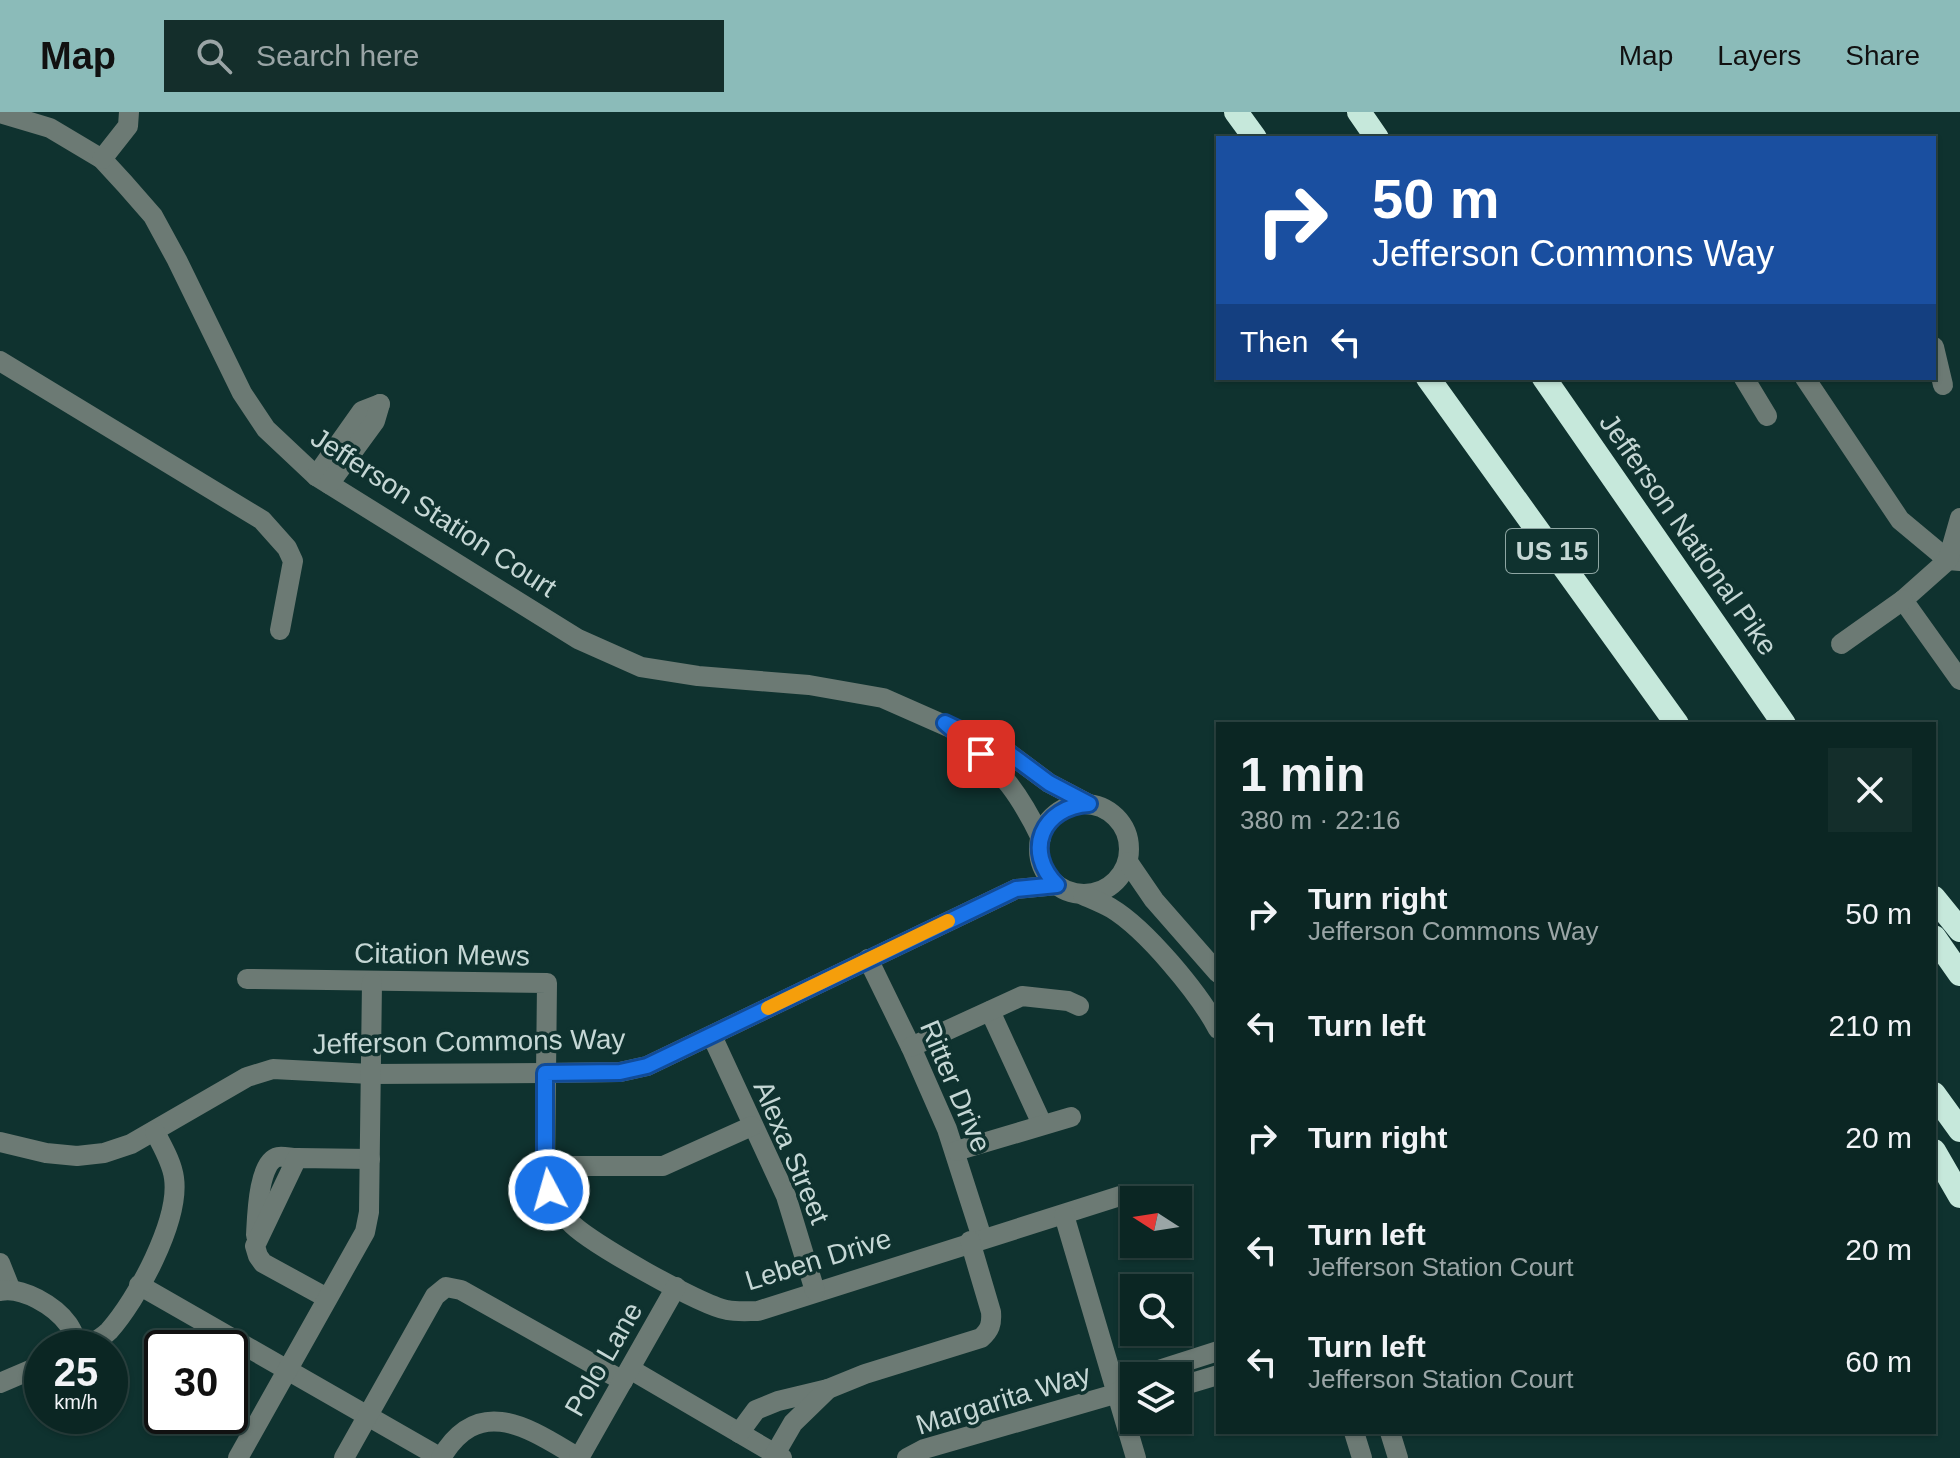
<!DOCTYPE html>
<html lang="en">
<head>
<meta charset="utf-8">
<style>
  body { margin:0; font-family:Arial,sans-serif; background:#142e2b; color:#f1f3f6; height:100vh; display:flex; flex-direction:column; font-size:30px; white-space:nowrap }
  * { box-sizing:border-box; margin:0 }
  p { font-size:26px; color:#9aa5a6 }
  .icon { flex:none; width:44px; height:44px; fill:none; stroke:currentColor; stroke-width:2; stroke-linecap:round; stroke-linejoin:round }
  .map { position:relative; flex:1; overflow:hidden }
  .sheet { position:absolute; left:1216px; top:610px; width:720px; height:712px; display:flex; flex-direction:column; background:#0b2623; border-radius:0px; box-shadow:0 2px 6px #0004,0 0 0 2px #2b4341 }
  .sheet>* { flex:none }
  .hud { position:absolute; left:1216px; top:24px; width:720px; height:244px; border-radius:0px; box-shadow:0 2px 6px #0004,0 0 0 2px #2b4341; background:#1a4fa0; color:#fff; overflow:hidden }
  .needle { width:52px; rotate:282deg }
  .buttons { position:absolute; left:1120px; top:1074px; display:grid; gap:16px }
  .buttons a { display:grid; place-items:center; width:72px; height:72px; border-radius:0px; background:#0b2623; box-shadow:0 2px 6px #0004,0 0 0 2px #2b4341; font-size:40px }
  .speed { position:absolute; left:24px; top:1218px; display:flex; gap:16px; font-size:40px; font-weight:700; text-align:center }
  .speed>* { display:grid; place-content:center; width:104px; height:104px; border-radius:50%; background:#0b2623; box-shadow:0 2px 6px #0004,0 0 0 2px #2b4341; line-height:1 }
  .speed small { font-size:20px; font-weight:400 }
  .speed .limit { border:4px solid #111; border-radius:12px; background:#fff; color:#111 }
  .pin { position:absolute; display:grid; place-items:center; width:68px; height:68px; color:#fff; margin:-34px; border-radius:16px; box-shadow:0 4px 12px #0006 }
  .me { position:absolute; width:88px; margin:-44px; rotate:354deg; stroke-linejoin:round; filter:drop-shadow(0 0 6px #0008) }
  .turn { display:flex; align-items:center; gap:28px; height:168px; padding:0 24px; font-size:36px }
  .turn .icon { width:104px; height:104px; stroke-width:2.5 }
  .turn b { display:block; font-size:56px; line-height:68px }
  .then { display:flex; align-items:center; height:76px; padding:0 24px; background:#0003; gap:16px; font-size:30px }
  .round { display:grid; place-items:center; flex:none; width:84px; height:84px; border-radius:0px; background:#142e2b }
  .head { display:flex; align-items:center; justify-content:space-between; height:136px; padding:0 24px }
  h1 { font-size:48px; font-weight:600; line-height:60px }
  ul { padding:0; list-style:none }
  li { display:flex; align-items:center; gap:24px; height:112px; padding:0 24px }
  li div { flex:1 }
  li b { display:block; font-size:30px }
  li em { font-style:normal }
  header { display:flex; align-items:center; gap:48px; box-sizing:border-box; height:112px; padding:0 40px; background:#8bbbb9; color:#111 }
  header strong { font-size:38px }
  nav { display:flex; gap:44px; margin-inline-start:auto; font-size:28px }
  .search { width:560px; height:72px; background:#142e2b; display:flex; align-items:center; gap:20px; box-sizing:border-box; padding:0 28px; border-radius:0px; color:#9aa5a6; font-size:30px }
  .map>svg:first-child { display:block }
  .lines { fill:none; stroke-linecap:round; stroke-linejoin:round }
  .minor { stroke:#6c7a74; stroke-width:20 }
  .highway { stroke:#c6e8db; stroke-width:24 }
  .route-casing { stroke:#114b97; stroke-width:20 }
  .route { stroke:#1a73e8; stroke-width:14 }
  .slow { stroke:#f59e0b; stroke-width:14 }
  .labels { text-anchor:middle; stroke-width:7; stroke-linejoin:round; paint-order:stroke }
  .shield { fill:#0f322f; stroke:#8ea6a3; stroke-width:2 }
  .shield-label { font-size:26px; font-weight:bold; fill:#c5d7d5 }
  .street-label { font-size:28px; fill:#c5d7d5; stroke:#0f322f }
</style>
</head>
<body>
<header>
<strong>Map</strong>
<div class="search"><svg class="icon" aria-label="search" viewBox="0 0 24 24"><circle cx="10" cy="10" r="6"/><path d="M15 15l6 6"/></svg>Search here</div>
<nav><a>Map</a><a>Layers</a><a>Share</a></nav>
</header>
<div class="map">
<svg width="1960" height="1346" viewBox="0 0 1960 1346">
  <rect width="100%" height="100%" fill="#0f322f"/>
  <g class="lines">
    <!-- minor -->
    <g class="minor">
      <polyline points="0,1 50,16 102,47 125,72 153,104 177,148 242,281 266,317 316,364 578,527 641,555 698,564 809,573 883,586 1010,642 1049,671 1089,692"/>
      <polyline points="102,47 128,14 129,0"/>
      <polyline points="1934,235 1943,273"/>
      <polyline points="0,249 262,408 287,436 293,449 280,518"/>
      <polyline points="1744,266 1767,304"/>
      <polyline points="1805,266 1900,408 1948,448 1960,449"/>
      <polyline points="316,364 362,299 380,292"/>
      <polyline points="329,372 375,309 380,292"/>
      <polyline points="1960,406 1948,448 1903,488 1960,568"/>
      <polyline points="1841,532 1903,488"/>
      <path d="M966,629C1003,660 1020,683 1041,726"/>
      <circle cx="1084" cy="737" r="45"/>
      <polyline points="1128,750 1154,788 1218,861"/>
      <path d="M1083,783C1092,787 1102,791 1111,796C1146,817 1199,881 1218,917"/>
      <polyline points="868,847 911,935 947,1017 982,1126"/>
      <path d="M247,867L547,871L545,1054C548,1076 555,1092 570,1110C586,1129 702,1194 727,1198C737,1200 748,1199 758,1199L1120,1084"/>
      <polyline points="990,899 1042,1012"/>
      <polyline points="712,924 786,1084 815,1179"/>
      <polyline points="911,935 1022,884 1068,889 1079,894"/>
      <polyline points="0,1030 46,1041 77,1044 104,1041 131,1032 247,965 273,957 371,962 545,961 620,960 647,954 1016,777 1057,773"/>
      <polyline points="956,1039 1071,1005"/>
      <polyline points="545,1054 663,1054 752,1014"/>
      <polyline points="1064,1103 1136,1346"/>
      <path d="M256,1123C257,1106 258,1049 278,1045C283,1044 291,1046 297,1046"/>
      <polyline points="0,1151 10,1176"/>
      <polyline points="139,1173 441,1346"/>
      <path d="M0,1179C22,1174 55,1194 68,1212C73,1219 76,1228 80,1236"/>
      <polyline points="327,1186 263,1151 258,1144 255,1134 297,1046 370,1047"/>
      <path d="M83,1236C92,1231 101,1227 109,1219C137,1188 180,1108 174,1066C172,1050 162,1034 155,1020"/>
      <polyline points="630,1257 782,1346"/>
      <polyline points="1140,1264 1218,1239"/>
      <polyline points="0,1271 42,1253"/>
      <polyline points="1178,1275 1218,1263"/>
      <polyline points="1354,1320 1362,1346"/>
      <polyline points="1390,1320 1398,1346"/>
      <polyline points="739,1321 756,1298 778,1289 828,1277"/>
      <path d="M775,1342L793,1311L828,1277L865,1262L981,1226C990,1218 992,1212 991,1200L970,1129"/>
      <polyline points="238,1346 365,1120 369,1100 372,870"/>
      <polyline points="344,1346 435,1184 446,1175 461,1178 623,1269"/>
      <path d="M441,1346C480,1280 531,1318 579,1346"/>
      <polyline points="579,1346 676,1175"/>
      <polyline points="907,1346 924,1337 1115,1282 1134,1268"/>
    </g>
    <!-- highway -->
    <g class="highway">
      <polyline points="1236,0 1255,26"/>
      <polyline points="1359,0 1377,26"/>
      <polyline points="1428,266 1677,612"/>
      <polyline points="1544,266 1784,612"/>
      <polyline points="1934,786 1960,818"/>
      <polyline points="1934,825 1960,862"/>
      <polyline points="1934,982 1960,1018"/>
      <polyline points="1934,1039 1960,1084"/>
    </g>
  </g>
  <g class="lines">
    <!-- route casing -->
    <g class="route-casing">
      <path id="route" d="M549,1078L545,1054V961L620,960L647,954L1016,777L1057,773C1023,739 1042,695 1089,692L1049,671L1010,642L945,611L981,642"/>
    </g>
    <!-- route -->
    <use href="#route" class="route"/>
    <!-- slow -->
    <polyline class="slow" points="768,896 948,809"/>
  </g>
  <g class="labels">
    <!-- shield labels -->
    <rect class="shield" x="1506" y="417" width="92" height="44" rx="6"/>
    <g class="shield-label">
      <text x="1552" y="448">US 15</text>
    </g>
    <!-- street labels -->
    <g class="street-label">
      <text transform="translate(434 400) rotate(33)" y="10">Jefferson Station Court</text>
      <text transform="translate(1689 422) rotate(55)" y="10">Jefferson National Pike</text>
      <text transform="translate(442 842) rotate(1)" y="10">Citation Mews</text>
      <text transform="translate(469 929) rotate(-1)" y="10">Jefferson Commons Way</text>
      <text transform="translate(956 974) rotate(67)" y="10">Ritter Drive</text>
      <text transform="translate(792 1040) rotate(67)" y="10">Alexa Street</text>
      <text transform="translate(818 1147) rotate(-17)" y="10">Leben Drive</text>
      <text transform="translate(603 1247) rotate(-60)" y="10">Polo Lane</text>
      <text transform="translate(1003 1287) rotate(-17)" y="10">Margarita Way</text>
    </g>
  </g>
</svg>
<div class="buttons">
<a><svg class="needle" viewBox="-14 -14 28 28"><path d="M0-13l5 13h-10z" fill="#e53935"/><path d="M0 13l5-13h-10z" fill="#9aa5a6"/></svg></a>
<a><svg class="icon" aria-label="search" viewBox="0 0 24 24"><circle cx="10" cy="10" r="6"/><path d="M15 15l6 6"/></svg></a>
<a><svg class="icon" aria-label="layers" viewBox="0 0 24 24"><path d="M12 4l9 5-9 5-9-5zM3 14l9 5 9-5"/></svg></a>
</div>
<div class="speed"><div>25<small>km/h</small></div><div class="limit">30</div></div>
<div class="pin" style="left:981px;top:642px;background:#d93025"><svg class="icon" aria-label="arrive" viewBox="0 0 24 24"><path d="M6 21V4h12l-3 4 3 4H6"/></svg></div>
<svg class="me" style="left:549px;top:1078px" viewBox="-20 -20 40 40"><circle r="17" fill="#1a73e8" stroke="#fff" stroke-width="3"/><path d="M0-11L8 9 0 5-8 9z" fill="#fff"/></svg>
<div class="hud">
<div class="turn"><svg class="icon" aria-label="right" viewBox="0 0 24 24"><path d="M7 20v-9h11M14 6l5 5-5 5"/></svg><div><b>50 m</b>Jefferson Commons Way</div></div>
<div class="then">Then<svg class="icon" aria-label="left" viewBox="0 0 24 24"><path d="M17 20v-9H6M10 6l-5 5 5 5"/></svg></div>
</div>
<section class="sheet">
<div class="head"><div><h1>1 min</h1><p>380 m · 22:16</p></div><a class="round"><svg class="icon" aria-label="close" viewBox="0 0 24 24"><path d="M6 6l12 12M18 6L6 18"/></svg></a></div>
<ul>
<li><svg class="icon" aria-label="right" viewBox="0 0 24 24"><path d="M7 20v-9h11M14 6l5 5-5 5"/></svg><div><b>Turn right</b><p>Jefferson Commons Way</p></div><em>50 m</em></li>
<li><svg class="icon" aria-label="left" viewBox="0 0 24 24"><path d="M17 20v-9H6M10 6l-5 5 5 5"/></svg><div><b>Turn left</b></div><em>210 m</em></li>
<li><svg class="icon" aria-label="right" viewBox="0 0 24 24"><path d="M7 20v-9h11M14 6l5 5-5 5"/></svg><div><b>Turn right</b></div><em>20 m</em></li>
<li><svg class="icon" aria-label="left" viewBox="0 0 24 24"><path d="M17 20v-9H6M10 6l-5 5 5 5"/></svg><div><b>Turn left</b><p>Jefferson Station Court</p></div><em>20 m</em></li>
<li><svg class="icon" aria-label="left" viewBox="0 0 24 24"><path d="M17 20v-9H6M10 6l-5 5 5 5"/></svg><div><b>Turn left</b><p>Jefferson Station Court</p></div><em>60 m</em></li>
</ul>
</section>
</div>
</body>
</html>
